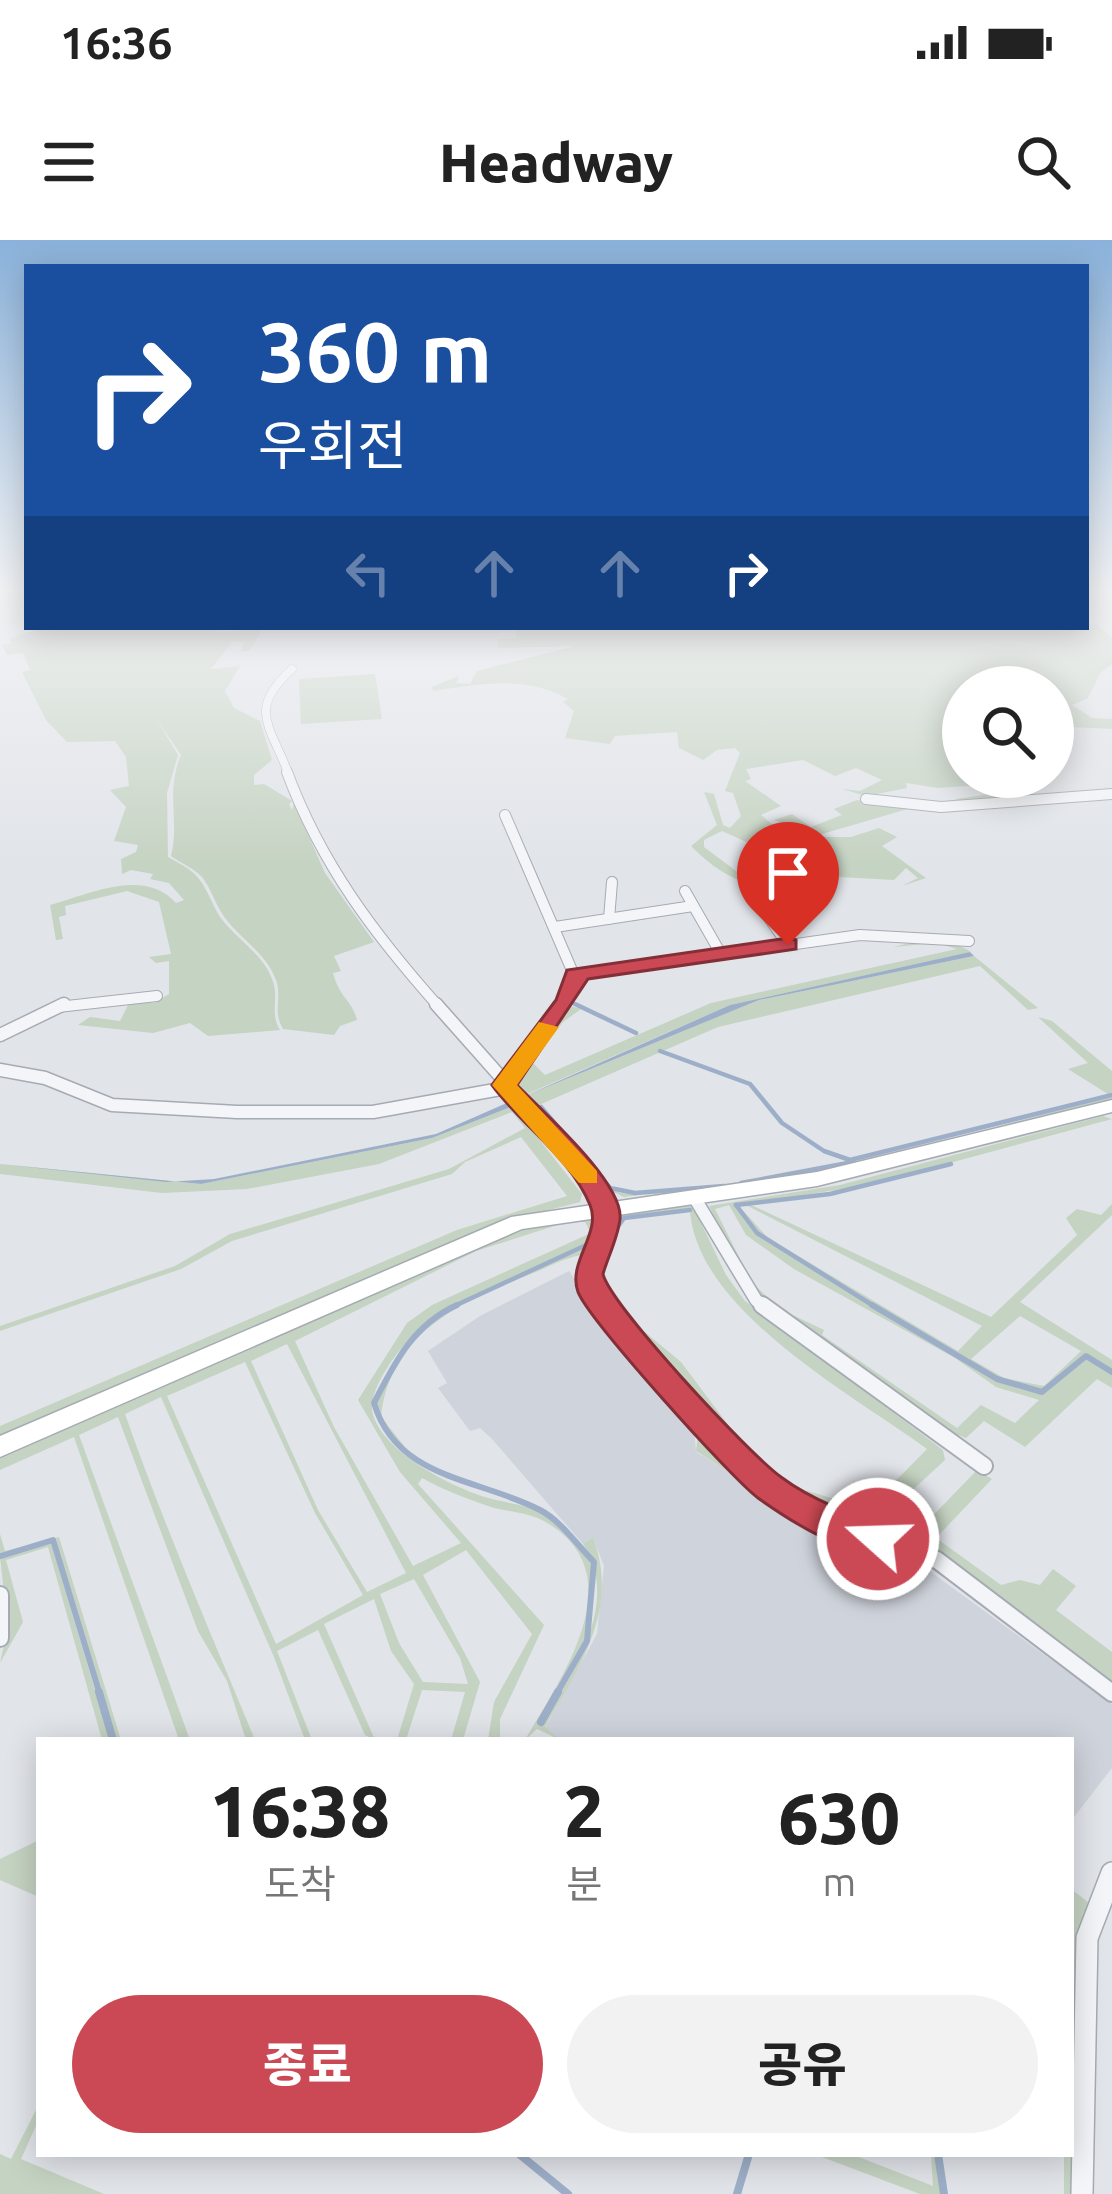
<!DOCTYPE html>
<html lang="ko">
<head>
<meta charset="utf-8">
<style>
  body { margin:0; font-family:Ubuntu,"Noto Sans KR",sans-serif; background:#f2f2f2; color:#222; height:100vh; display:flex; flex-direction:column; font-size:45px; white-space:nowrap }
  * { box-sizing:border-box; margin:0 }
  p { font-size:39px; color:#767676 }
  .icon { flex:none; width:66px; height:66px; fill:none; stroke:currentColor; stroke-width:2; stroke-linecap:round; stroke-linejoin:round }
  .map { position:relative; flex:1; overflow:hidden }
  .details { position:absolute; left:36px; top:1497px; width:1038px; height:420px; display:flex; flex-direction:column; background:#fff; border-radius:0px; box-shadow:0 6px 30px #0003 }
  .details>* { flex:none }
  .guide { position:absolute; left:24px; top:24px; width:1065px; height:366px; border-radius:0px; box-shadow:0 6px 30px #0003; background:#1a4fa0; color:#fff; overflow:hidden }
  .buttons { position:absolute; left:942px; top:426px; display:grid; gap:24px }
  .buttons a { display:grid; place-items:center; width:132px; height:132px; border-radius:50%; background:#fff; box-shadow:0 6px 30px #0003; font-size:60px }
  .pin { position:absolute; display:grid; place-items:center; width:102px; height:102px; color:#fff; margin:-123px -51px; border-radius:50% 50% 50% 0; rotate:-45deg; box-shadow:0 0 12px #0007 }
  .pin .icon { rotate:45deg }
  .me { position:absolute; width:132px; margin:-66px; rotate:290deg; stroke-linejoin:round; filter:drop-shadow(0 0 9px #0008) }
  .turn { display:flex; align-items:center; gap:42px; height:252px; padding:0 36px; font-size:54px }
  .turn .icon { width:156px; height:156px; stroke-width:2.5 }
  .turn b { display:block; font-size:84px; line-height:102px }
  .lanes { display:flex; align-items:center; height:114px; padding:0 36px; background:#0003; justify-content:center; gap:60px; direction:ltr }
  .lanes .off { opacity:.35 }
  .eta { display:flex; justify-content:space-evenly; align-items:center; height:204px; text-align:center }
  .eta b { font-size:72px; font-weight:800; line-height:84px }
  .action { display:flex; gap:24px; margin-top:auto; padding:24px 36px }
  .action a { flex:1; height:138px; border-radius:72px; background:#cb4954; color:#fff; font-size:48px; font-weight:800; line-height:138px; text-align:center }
  .action a+a { background:#f2f2f2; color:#222 }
  .status { display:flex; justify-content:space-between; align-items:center; height:84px; padding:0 60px; background:#fff; direction:ltr }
  .status svg { height:33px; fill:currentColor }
  header { display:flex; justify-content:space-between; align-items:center; height:156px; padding:0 36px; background:#fff; font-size:54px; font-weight:800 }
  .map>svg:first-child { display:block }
  .built { fill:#cfd3db }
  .green { fill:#c5d3c2; fill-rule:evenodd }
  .water { fill:#9dafc8 }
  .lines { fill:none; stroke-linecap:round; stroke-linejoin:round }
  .stream-far3 { stroke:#9dafc8; stroke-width:3 }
  .stream-far2 { stroke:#9dafc8; stroke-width:4.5 }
  .stream-far1 { stroke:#9dafc8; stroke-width:6 }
  .stream { stroke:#9dafc8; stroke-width:8 }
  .minor-far4-casing { stroke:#a6abb3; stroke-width:9 }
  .minor-far3-casing { stroke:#a6abb3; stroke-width:12 }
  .minor-far2-casing { stroke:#a6abb3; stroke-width:15 }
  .minor-far1-casing { stroke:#a6abb3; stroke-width:20 }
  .minor-casing { stroke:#a6abb3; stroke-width:24 }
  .secondary-casing { stroke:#a6abb3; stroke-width:3 }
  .minor-far4 { stroke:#f4f5f8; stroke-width:8 }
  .minor-far3 { stroke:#f4f5f8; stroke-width:10 }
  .minor-far2 { stroke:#f4f5f8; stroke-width:12 }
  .minor-far1 { stroke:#f4f5f8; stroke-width:16 }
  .minor { stroke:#f4f5f8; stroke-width:21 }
  .secondary { fill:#fff; fill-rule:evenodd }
  .route { fill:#cb4954; stroke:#842f37; stroke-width:3 }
  .slow { fill:#f59e0b }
</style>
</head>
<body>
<div class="status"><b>16:36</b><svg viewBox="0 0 49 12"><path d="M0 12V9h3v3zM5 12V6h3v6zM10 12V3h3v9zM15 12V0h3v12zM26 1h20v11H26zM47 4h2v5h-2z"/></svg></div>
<header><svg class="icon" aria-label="menu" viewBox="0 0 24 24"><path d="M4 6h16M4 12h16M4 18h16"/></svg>Headway<svg class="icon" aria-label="search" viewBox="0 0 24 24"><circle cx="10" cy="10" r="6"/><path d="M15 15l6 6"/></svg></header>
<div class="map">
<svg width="1112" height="1954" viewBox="0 0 1112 1954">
  <rect width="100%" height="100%" fill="#e1e4e9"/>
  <!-- built -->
  <polygon class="built" points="569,1031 623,1106 694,1187 696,1212 822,1288 924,1327 1112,1464 1112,1528 1071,1581 1071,1500 560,1500 545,1488 597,1394 604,1326 593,1297 583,1304 492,1199 480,1188 470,1191 438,1148 447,1143 428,1111 480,1076"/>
  <!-- green -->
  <g class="green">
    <path d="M1086,384H1096L1112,397V424L1101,432L1088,458L1072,465L1092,478L1112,479V489L1053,486V447H963V537H1032L1025,542L1038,546L1034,550L959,564L955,559L990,554L982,545L938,548L906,543L907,548L866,556L842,549L860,551L882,540L856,528L835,536L803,520L746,529L751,539L745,541L781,566L761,575L775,587L784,584L774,580L792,574L811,587L842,575L834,569L857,560L911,568L822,594L788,597H851L879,588L897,597L882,606L926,638L902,646L918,638L906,628L894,640L821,636L722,591L704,600V607L756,646C729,639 710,625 691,606L717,585L704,552L714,554L723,585L730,588L741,576L733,553L725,551L740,513L735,508L717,510L703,520L679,508L677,492L615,496L610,504L565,498L574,471L563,462L568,459C526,435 481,444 433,451L432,447L459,436L456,443L470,444L477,431L575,406L498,408V399L516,398L517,387Z"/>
    <path d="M45,387H222L217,392L263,389L249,411H241L245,402H232L211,429L240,426L225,451L234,468L260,481L272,520L254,535V545L264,544L292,561L289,564L292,570L294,563L325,633L374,702L334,716L341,731L333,733C340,759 352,760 357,780L340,786L334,795L283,789C273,772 281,760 277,743C268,712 234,696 220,670C214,660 210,647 202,637C194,628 180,623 171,616C180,581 165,553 181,515L157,480L178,515L167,553L168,617C178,623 192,629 199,639C207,649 211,661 217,672C231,697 266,713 274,745C278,762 270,774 280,790L208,796L190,783L153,793L78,785L90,777L120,781L130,761L154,763L169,754V721L156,723L149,717L171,714L159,662L127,651L65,666L66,675L59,677L63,699L56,700L50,665C90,654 144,627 176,663L184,660L169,643L150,639L153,634L131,630L122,634L121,619L136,612L138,605L114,601L126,567L110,550L129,546L126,517L115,501L67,502L46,480L22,432L30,430L23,413L7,415L2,405L11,404L10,398Z"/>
    <polygon points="375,434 382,479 301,484 299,439"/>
    <path d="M914,702C935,701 953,700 971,712L730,765L525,855L514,846L567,765L581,769L563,782L532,822L545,835L711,763L957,709L937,703L893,707Z"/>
    <path d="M974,716L1038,768L1028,770L980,726L718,787L539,865C558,890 585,944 618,952C639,958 669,952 691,950C833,937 973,892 1111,856L1068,829L1088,823L1038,777L1052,781L1112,831V860L854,927L624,957L596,944L525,856L759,760Z"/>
    <polygon points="513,866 582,954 580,962 494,984 0,1199 0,1186 457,990 567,956 521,897 465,922 452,934 232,1001 181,1029 0,1091 0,1086 175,1026 230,994 449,929 525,888 512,872 379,924 247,949 162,953 0,934 0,924 201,944 432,898"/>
    <path d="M1103,876L1112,879L872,944L749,964L991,1077L1077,995L1066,978L1077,969L1101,975L1112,964V975L1020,1062L1112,1120V1148L1097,1139L1025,1207L984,1181L966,1198L953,1193L765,1062L745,1040L709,966L840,945ZM729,965L746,995L794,1029L955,1118L996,1147L1039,1160L1015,1183L981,1165L957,1188L822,1095L824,1090L778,1068L751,1041L715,969ZM738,965L744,964L982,1086L958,1111L768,998ZM1020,1076L1081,1111L1044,1146L1004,1138L971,1119Z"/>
    <path d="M691,962L726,1035L745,1061L943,1210L945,1220L892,1269L919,1290L977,1230L992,1239L936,1298L1001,1345L1020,1340L1040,1345L1053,1329L1076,1346L1056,1370L1112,1412V1448L922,1307L841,1284L769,1243L595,1048L597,1016L600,1043L616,1068L681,1122L747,1210L784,1244L868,1269L927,1209C853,1155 696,1070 690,970L624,977L601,1005L616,975Z"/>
    <path d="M588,975L597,984L588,1014C566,1016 547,1028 526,1036C458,1063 390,1094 381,1177L413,1217C354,1160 375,1154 414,1094C398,1110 366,1151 373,1175C385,1213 450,1246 485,1257C505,1263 529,1265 547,1275C565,1286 582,1305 593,1322L585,1401L542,1482C574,1434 621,1360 583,1304L593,1297C620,1369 580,1426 545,1487L560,1500L537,1489L525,1500C561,1438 637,1333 544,1281C528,1272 508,1272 491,1267C468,1259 443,1250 422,1238L418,1244L544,1385L500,1479V1500H488L494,1462L532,1394L466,1310L423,1335L480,1442L463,1500H451L465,1452L422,1450L406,1500H397L414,1444L391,1411L374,1359L324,1384L375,1500L365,1495L318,1390L277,1411L312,1500H305L274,1417L161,1157L125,1174C164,1285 210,1392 255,1500H246L227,1441L198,1391L118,1177L79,1195L190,1500H179L74,1197L0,1230V1218L435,1023L521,989ZM570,981L585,982L591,993L432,1065L407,1083L358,1160L400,1232L461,1303L413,1326L334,1187L295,1101L476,1011ZM287,1104L406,1333L367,1352L318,1270L251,1121ZM245,1122L315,1273L363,1355L276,1404L167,1156ZM414,1339L460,1418L468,1444L423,1442L399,1403L380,1354Z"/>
    <polygon points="644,1120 751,1236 746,1243 696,1211 698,1194 639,1123"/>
    <polygon points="0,1294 5,1311 59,1297 121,1500 114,1500 54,1300 0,1315"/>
    <polygon points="51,1303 110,1500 102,1500 48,1307 6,1320 23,1382 0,1423 8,1387 0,1317"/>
    <polygon points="39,1600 39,1657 0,1640 0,1619"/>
    <polygon points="1071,1649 1088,1662 1080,1691 1076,1954 1064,1954 1064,1914 1071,1914"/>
    <polygon points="39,1864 39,1879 21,1919 104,1954 0,1954 0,1914 11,1919"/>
    <polygon points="814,1914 851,1914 933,1946 931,1914 936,1914 941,1954 920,1954"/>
  </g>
  <!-- water -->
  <g class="water">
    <polygon points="970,712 974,716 759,760 525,856 730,765"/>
    <polygon points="509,862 513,866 432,898 201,944 0,924 166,942 214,939 436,894"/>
  </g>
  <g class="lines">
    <!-- stream-far3 -->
    <polyline class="stream-far3" points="570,762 582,767"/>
    <!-- stream-far2 -->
    <g class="stream-far2">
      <polyline points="575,764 636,793"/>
      <polyline points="660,811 750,844 782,883 824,911 850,920 1112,855"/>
      <polyline points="541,867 610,948 635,953 724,946"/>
      <polyline points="741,943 853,922"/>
      <polyline points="736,965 757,993 877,1068"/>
      <polyline points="736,965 830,954 951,924"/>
      <polyline points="612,995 624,978 690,970"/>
      <polyline points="450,1068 595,1001"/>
    </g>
    <!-- stream-far1 -->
    <g class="stream-far1">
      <path d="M457,1065C413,1085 395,1122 374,1163C397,1240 479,1238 540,1270C560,1280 578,1306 594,1322L587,1401L556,1455"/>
      <polyline points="872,1065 997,1139 1042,1152 1086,1116 1112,1132"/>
      <polyline points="1,1316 53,1300 100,1455"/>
    </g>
    <!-- stream -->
    <g class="stream">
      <polyline points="99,1452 113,1500"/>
      <polyline points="541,1482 558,1452"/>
      <polyline points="519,1914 568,1954"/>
      <polyline points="938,1914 944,1954"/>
      <polyline points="737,1954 749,1914"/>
    </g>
    <!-- minor-far4 casing -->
    <g class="minor-far4-casing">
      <path id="minor-far4" d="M289,535C270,484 247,470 292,429"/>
    </g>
    <!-- minor-far3 casing -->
    <g class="minor-far3-casing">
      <g id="minor-far3">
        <path d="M287,532C321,624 375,695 439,767"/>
        <polyline points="866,559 941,567 1112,554"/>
        <polyline points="505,575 577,742 559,767"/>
        <polyline points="685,651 721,714"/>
        <polyline points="757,661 788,705"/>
        <polyline points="609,679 612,642"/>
        <polyline points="555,687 693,666"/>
        <polyline points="575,735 860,695 969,701"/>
        <polyline points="58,767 157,756"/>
      </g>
    </g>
    <!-- minor-far2 casing -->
    <g class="minor-far2-casing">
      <g id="minor-far2">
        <polyline points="436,764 584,931 607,977 591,1030 603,1068"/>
        <polyline points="0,795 64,764"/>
        <polyline points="0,830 45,838 112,865 237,872 373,872 506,848"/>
        <polyline points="504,845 561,764"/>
        <polyline points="694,957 756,1060 766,1068"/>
      </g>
    </g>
    <!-- minor-far1 casing -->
    <g class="minor-far1-casing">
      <g id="minor-far1">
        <polyline points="601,1065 768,1247 851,1293 937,1320 1112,1453"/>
        <polyline points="762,1065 984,1226"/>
        <polyline points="0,1355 0,1398"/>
      </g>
    </g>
    <!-- minor casing -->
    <g class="minor-casing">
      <polyline id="minor" points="1082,1954 1087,1698 1112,1633"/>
    </g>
    <!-- secondary casing -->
    <g class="secondary-casing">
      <polygon id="secondary" points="1112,860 1112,872 817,946 522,989 0,1217 0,1196 511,977 817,932"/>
    </g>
    <!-- minor-far4 -->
    <use href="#minor-far4" class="minor-far4"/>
    <!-- minor-far3 -->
    <use href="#minor-far3" class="minor-far3"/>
    <!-- minor-far2 -->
    <use href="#minor-far2" class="minor-far2"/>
    <!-- minor-far1 -->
    <use href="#minor-far1" class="minor-far1"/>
    <!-- minor -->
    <use href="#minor" class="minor"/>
    <!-- secondary -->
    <use href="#secondary" class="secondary"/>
  </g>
  <!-- sky -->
  <linearGradient id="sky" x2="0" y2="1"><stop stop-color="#8ab2db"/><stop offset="0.56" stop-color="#f2f3f5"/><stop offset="1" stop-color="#f2f3f5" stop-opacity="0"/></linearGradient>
  <rect width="1112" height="627" fill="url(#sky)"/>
  <!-- route -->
  <path class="route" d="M788,698L796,700V709L588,739L517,845C542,871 624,943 620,979C618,997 608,1017 603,1034C611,1066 749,1214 781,1237C813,1261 853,1275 891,1288L896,1299L891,1310C853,1323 789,1280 758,1258C731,1238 589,1080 578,1052C567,1022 602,993 590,965C570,917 522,886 492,845L556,760L567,730Z"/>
  <!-- slow -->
  <polygon class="slow" points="539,782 559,787 517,845 597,931 597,943 579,943 492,845"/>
</svg>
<div class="buttons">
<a><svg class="icon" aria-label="search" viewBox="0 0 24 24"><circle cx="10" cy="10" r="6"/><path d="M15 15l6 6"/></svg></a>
</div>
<div class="pin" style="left:788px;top:705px;background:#d93025"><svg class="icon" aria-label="arrive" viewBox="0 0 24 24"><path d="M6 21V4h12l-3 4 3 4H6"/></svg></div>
<svg class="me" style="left:878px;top:1299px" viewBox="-20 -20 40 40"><circle r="17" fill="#cb4954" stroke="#fff" stroke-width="3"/><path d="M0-11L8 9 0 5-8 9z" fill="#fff"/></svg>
<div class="guide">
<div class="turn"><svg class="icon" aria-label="right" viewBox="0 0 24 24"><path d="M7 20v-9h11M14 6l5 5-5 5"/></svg><div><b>360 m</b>우회전</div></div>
<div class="lanes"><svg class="icon off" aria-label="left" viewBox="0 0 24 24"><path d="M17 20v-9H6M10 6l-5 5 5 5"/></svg><svg class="icon off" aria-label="ahead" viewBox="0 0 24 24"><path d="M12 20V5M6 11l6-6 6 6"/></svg><svg class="icon off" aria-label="ahead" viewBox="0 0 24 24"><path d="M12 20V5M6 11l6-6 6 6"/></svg><svg class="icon" aria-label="right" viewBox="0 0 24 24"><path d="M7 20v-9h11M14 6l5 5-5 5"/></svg></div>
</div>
<section class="details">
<div class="eta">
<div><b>16:38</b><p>도착</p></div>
<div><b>2</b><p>분</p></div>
<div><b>630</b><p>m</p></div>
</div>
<div class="action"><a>종료</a><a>공유</a></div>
</section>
</div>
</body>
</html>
